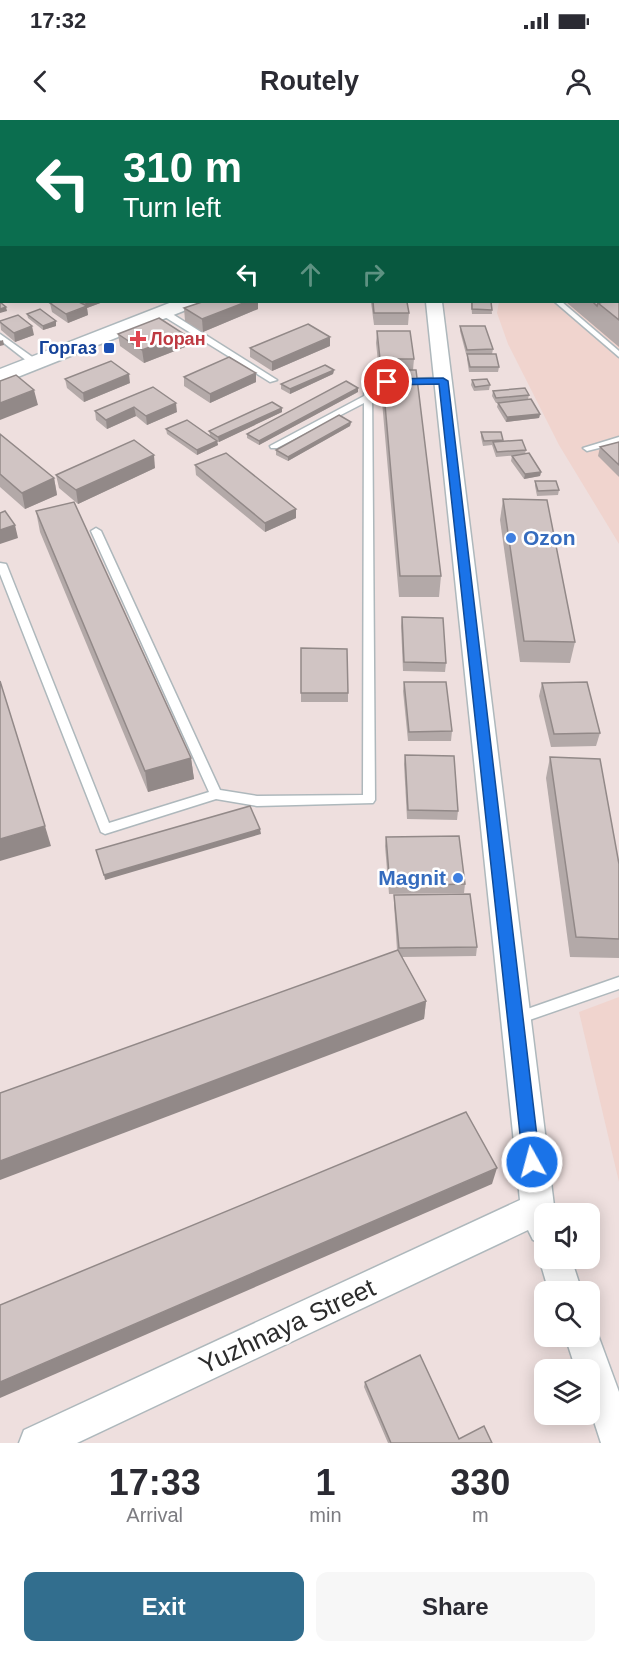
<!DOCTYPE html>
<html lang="en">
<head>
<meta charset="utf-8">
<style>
  body { margin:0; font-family:Helvetica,sans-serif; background:#f7f7f7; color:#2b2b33; height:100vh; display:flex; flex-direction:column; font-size:22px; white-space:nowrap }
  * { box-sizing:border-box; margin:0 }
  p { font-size:20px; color:#7c7c81 }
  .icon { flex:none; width:33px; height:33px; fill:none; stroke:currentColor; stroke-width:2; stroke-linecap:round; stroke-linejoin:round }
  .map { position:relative; height:1323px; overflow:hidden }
  .details { display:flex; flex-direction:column; background:#fff; flex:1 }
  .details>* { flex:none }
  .top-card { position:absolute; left:0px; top:0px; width:620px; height:183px; box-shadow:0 3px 15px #0003; background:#0b6e4f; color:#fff; overflow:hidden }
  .tools { position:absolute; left:534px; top:1083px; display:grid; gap:12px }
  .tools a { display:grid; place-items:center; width:66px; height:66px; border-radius:12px; background:#fff; box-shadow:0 3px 15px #0003; font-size:30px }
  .pin { position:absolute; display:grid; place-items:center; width:51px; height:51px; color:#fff; margin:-26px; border:3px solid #fff; border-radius:50%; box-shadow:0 2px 6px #0007 }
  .me { position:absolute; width:66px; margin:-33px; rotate:353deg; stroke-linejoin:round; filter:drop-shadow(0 0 4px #0008) }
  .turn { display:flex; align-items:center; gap:21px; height:126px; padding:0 24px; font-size:27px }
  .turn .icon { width:78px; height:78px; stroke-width:2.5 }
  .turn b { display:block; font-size:42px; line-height:51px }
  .lanes { display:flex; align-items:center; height:57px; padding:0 24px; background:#0003; justify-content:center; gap:30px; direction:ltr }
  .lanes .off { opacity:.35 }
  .eta { display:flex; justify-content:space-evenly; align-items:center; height:102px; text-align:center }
  .eta b { font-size:36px; font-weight:700; line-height:42px }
  .button { display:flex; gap:12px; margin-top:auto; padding:12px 24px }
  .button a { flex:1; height:69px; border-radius:12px; background:#326e8e; color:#fff; font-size:24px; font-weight:700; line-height:69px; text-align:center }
  .button a+a { background:#f7f7f7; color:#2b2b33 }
  .status { display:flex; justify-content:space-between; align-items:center; height:42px; padding:0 30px; background:#fff; direction:ltr }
  .status svg { height:16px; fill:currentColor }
  header { display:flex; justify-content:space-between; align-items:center; height:78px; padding:0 24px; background:#fff; font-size:27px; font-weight:700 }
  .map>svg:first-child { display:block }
  .education { fill:#f0d4ce }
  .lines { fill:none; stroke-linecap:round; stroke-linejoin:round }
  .lane-casing { stroke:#aeb8bc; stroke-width:3 }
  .street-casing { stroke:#aeb8bc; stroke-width:3 }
  .secondary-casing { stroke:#aeb8bc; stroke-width:3 }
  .lane { fill:#fff; fill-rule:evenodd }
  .street { fill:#fff; fill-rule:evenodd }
  .secondary { fill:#fff; fill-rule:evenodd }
  .wall { fill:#b3a9a8 }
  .shaded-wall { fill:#928988 }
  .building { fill:#d0c4c3; stroke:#928988; stroke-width:1.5 }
  .route { fill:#1a73e8; stroke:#114b97; stroke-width:1.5 }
  .health-dot { fill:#e0444e; stroke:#fff; stroke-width:2 }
  .transit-dot { fill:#1a4fb4; stroke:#fff; stroke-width:2 }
  .shop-dot { fill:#3f7fe0; stroke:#fff; stroke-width:2 }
  .labels { text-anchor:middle; stroke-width:5; stroke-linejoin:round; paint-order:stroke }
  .far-health-label { font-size:18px; font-weight:bold; fill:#be3a42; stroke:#fff; text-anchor:start }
  .far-transit-label { font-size:18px; font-weight:bold; fill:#164399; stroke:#fff; text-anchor:end }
  .shop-label { font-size:21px; font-weight:bold; fill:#366cbe; stroke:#fff; text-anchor:start }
  .near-street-label { font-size:26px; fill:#2c2c2c; stroke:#fff }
</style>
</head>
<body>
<div class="status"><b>17:32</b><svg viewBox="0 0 49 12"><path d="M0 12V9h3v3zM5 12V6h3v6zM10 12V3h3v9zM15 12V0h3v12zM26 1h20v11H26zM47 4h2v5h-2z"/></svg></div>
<header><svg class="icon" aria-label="back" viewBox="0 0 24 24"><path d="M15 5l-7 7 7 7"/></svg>Routely<svg class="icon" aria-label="person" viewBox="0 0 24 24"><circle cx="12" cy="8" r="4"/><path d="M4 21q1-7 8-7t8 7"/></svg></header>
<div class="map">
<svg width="619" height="1323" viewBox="0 0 619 1323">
  <rect width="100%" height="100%" fill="#eedfde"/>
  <!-- education -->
  <g class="education">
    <polygon points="618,93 619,93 619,424 559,325 508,224 497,193 499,182 618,182"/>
    <polygon points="619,877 619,1062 579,892"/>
  </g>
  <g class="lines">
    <!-- lane casing -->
    <g class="lane-casing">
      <g id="lane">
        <rect x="618" y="159" width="1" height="5"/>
        <polygon points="555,182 562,182 619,231 619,237"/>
        <polygon points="160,190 166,190 277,260 270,262 160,194"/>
        <polygon points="0,214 38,241 38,245 32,245 0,220"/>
        <polygon points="443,258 447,261 446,263 372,264 375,680 373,683 257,686 216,679 105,714 101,712 0,454 0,443 6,444 7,446 109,703 209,672 91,411 96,408 101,411 220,670 257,676 363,675 364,283 277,328 271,328 270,326 364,276 365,260"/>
        <polygon points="619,317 619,323 587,331 583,328"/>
        <polygon points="619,857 619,869 515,905 510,903 508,899 510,895"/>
      </g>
    </g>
    <!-- street casing -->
    <g class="street-casing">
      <g id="street">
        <polygon points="7,0 20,0 21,2 8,2"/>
        <polygon points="59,0 79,0 58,2"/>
        <rect x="0" y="11" width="2" height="8"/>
        <polygon points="2,67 2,76 0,76 0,68"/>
        <polygon points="426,182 442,182 555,1094 544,1094 544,1125 533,1120 528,1110 77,1323 19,1323 24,1310 520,1080"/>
        <polygon points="543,1126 544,1138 571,1138 582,1172 549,1172 539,1138"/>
        <polygon points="590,1202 594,1204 619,1272 619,1323 601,1323 590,1289 590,1250 576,1250 565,1216 590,1216"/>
      </g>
    </g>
    <!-- secondary casing -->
    <g class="secondary-casing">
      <g id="secondary">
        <polygon points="392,0 408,0 409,2 392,2"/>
        <rect x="618" y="38" width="1" height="10"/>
        <polygon points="172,182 200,182 196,186 0,264 0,249"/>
      </g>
    </g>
    <!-- lane -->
    <use href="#lane" class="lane"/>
    <!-- street -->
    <use href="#street" class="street"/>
    <!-- secondary -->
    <use href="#secondary" class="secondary"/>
  </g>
  <!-- wall -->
  <g class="wall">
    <polygon points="499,0 538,0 538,1 534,2 507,2"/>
    <polygon points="579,0 613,0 613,2 581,2"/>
    <polygon points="619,164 619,227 566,182 618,182"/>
    <polygon points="54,182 103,182 87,188 88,195 68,203 52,192 50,183"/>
    <polygon points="202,182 258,182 258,189 203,212 185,201 184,188"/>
    <polygon points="371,182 407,182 409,193 408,205 374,205"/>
    <polygon points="471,182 491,182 492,194 472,194"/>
    <polygon points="27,194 56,201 56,206 43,210 28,198"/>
    <polygon points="0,201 34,215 15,222 1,210"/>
    <polygon points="460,206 493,229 492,234 499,247 498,252 469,252 467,239 467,234 466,234 460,211"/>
    <polygon points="377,211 414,239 413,250 441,456 439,477 399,477 381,270 382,252 379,252 376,223"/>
    <polygon points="118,214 185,227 144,243 120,226"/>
    <polygon points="330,226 272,251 250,237 250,228"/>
    <polygon points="334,250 333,254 290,274 281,269 281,264"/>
    <polygon points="184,257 256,262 210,283 184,266"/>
    <polygon points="65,259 130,263 84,282 67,268"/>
    <polygon points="472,260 490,265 489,270 474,271 471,265"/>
    <polygon points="153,267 177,292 147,305 136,296 107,309 96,300 95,291"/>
    <polygon points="493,271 529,275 528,279 540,294 539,298 506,302 497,287 498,283 496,283 492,276"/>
    <polygon points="358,272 259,325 247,318 247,314"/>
    <polygon points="282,288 282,292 219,322 217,321 218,325 197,335 167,314 166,309 210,315 209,311"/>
    <polygon points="351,302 350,306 288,341 276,335 276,330"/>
    <polygon points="481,312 526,330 525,334 541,352 540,356 524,359 511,341 512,336 518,335 496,337 492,325 483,326 481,317"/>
    <polygon points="0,314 54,358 57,375 25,389 0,367"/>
    <polygon points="619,322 619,357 598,336 600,327"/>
    <polygon points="195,345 296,389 296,398 265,412 196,355"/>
    <polygon points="155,348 78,384 59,368 56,355"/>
    <polygon points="535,361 559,370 558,375 537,376 535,366"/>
    <polygon points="503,379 575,522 570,543 520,542 500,400"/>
    <polygon points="36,391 191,638 194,659 148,672 40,412"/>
    <polygon points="402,497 446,543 445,552 403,551 401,506"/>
    <polygon points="301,528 348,573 348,582 301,582"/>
    <polygon points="404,562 452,611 451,621 408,621 403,571"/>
    <polygon points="542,563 600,613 596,626 551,627 539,576"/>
    <polygon points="405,635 458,691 457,700 407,699 404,644"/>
    <polygon points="550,637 619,744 619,838 570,837 546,658"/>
    <polygon points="386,717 465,764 464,773 389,774 385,726"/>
    <polygon points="394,775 477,827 476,836 402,837 426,881 424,899 397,830 394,784"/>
    <polygon points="365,1262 459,1319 492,1323 388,1323 364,1267"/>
  </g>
  <!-- shaded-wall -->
  <g class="shaded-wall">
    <polygon points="146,0 158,0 147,2"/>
    <polygon points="355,0 364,0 364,2 351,1"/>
    <polygon points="422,0 437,0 430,2 422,2"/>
    <polygon points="514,0 538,0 538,1 534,2 514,2"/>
    <rect x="590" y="0" width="23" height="2"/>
    <rect x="618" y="101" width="1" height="18"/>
    <polygon points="85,182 103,182 87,188 88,195 68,203 66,194 86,187"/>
    <polygon points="246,182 258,182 258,189 203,212 202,199"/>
    <polygon points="6,187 7,191 0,193 0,189"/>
    <polygon points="56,201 56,206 43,210 43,206"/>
    <polygon points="32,206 34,215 15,222 14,213"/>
    <polygon points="184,214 185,227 144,243 142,230"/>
    <polygon points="330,217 330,226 272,251 272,242"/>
    <polygon points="3,220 4,225 0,226 0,221"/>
    <polygon points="334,250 333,254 290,274 290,269"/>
    <polygon points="256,253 256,262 210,283 210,274"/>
    <polygon points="129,254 130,263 84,282 83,273"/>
    <polygon points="358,268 358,272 259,325 259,321"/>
    <polygon points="34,270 38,285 0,300 0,283"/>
    <polygon points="176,283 177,292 147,305 146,296"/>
    <polygon points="134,287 136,296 107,309 106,300"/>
    <polygon points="282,288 282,292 219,322 218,317"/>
    <polygon points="540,294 539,298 506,302 507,297"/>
    <polygon points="351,302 350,306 288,341 288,337"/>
    <polygon points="217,321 218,325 197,335 197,330"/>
    <polygon points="154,335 155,348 78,384 76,370"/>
    <polygon points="541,352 540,356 524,359 525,354"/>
    <polygon points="54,358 57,375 25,389 22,373"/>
    <polygon points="296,389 296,398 265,412 265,403"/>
    <polygon points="15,405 18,418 0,424 0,410"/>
    <polygon points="191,638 194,659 148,672 145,651"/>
    <polygon points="45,706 51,726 0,741 0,719"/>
    <polygon points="260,709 261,714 105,760 104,755"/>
    <polygon points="426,881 424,899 0,1060 0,1041"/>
    <polygon points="497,1048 492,1064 0,1278 0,1262"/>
  </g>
  <!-- building -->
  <g class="building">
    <polygon points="220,0 235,0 237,2 223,2"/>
    <polygon points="282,0 301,0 304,2 285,2"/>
    <polygon points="0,51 2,51 2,59 0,60"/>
    <rect x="618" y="81" width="1" height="20"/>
    <rect x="0" y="110" width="2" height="14"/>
    <polygon points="0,152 2,153 1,169 0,168"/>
    <polygon points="618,163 619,164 619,178 618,178"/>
    <polygon points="618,178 619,178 619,200 598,183 603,182 618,182"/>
    <polygon points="0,182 6,187 0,189"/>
    <polygon points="54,182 79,182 87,186 66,194 50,183"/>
    <polygon points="202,182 246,182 202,199 184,188"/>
    <polygon points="373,182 407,182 409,193 374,193"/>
    <polygon points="472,182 491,182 492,190 472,189"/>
    <polygon points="593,182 603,182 598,183 597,186"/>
    <polygon points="40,189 56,201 43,206 27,194"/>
    <polygon points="18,195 32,206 14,213 0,202 0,201"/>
    <polygon points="159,198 184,214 142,230 118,214"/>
    <polygon points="308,204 330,217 272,242 250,228"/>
    <polygon points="460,206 485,206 493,229 467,230"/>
    <polygon points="377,211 410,211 414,239 380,239"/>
    <polygon points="467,234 496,234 499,247 470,247"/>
    <polygon points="229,237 256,253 210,274 184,257"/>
    <polygon points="111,241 129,254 83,273 65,259"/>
    <polygon points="325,245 334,250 290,269 281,264"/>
    <polygon points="382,250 416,250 441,456 400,456"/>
    <polygon points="16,255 34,270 0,283 0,261"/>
    <polygon points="487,259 490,265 475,267 472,260"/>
    <polygon points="346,261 358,268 259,321 247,314"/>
    <polygon points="153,267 176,283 146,296 134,287 106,300 95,291"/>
    <polygon points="525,268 529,275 496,278 493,271"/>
    <polygon points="531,279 540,294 507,297 498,283"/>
    <polygon points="272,282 282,288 218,317 209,311"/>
    <polygon points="339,295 351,302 288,337 276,330"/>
    <polygon points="187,300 217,321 197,330 166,309"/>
    <polygon points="481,312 501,312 503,320 484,321"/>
    <polygon points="0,314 54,358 22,373 0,354"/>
    <polygon points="134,320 154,335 76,370 56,355"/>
    <polygon points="522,320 526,330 497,332 493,322"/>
    <polygon points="619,322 619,345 600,327"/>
    <polygon points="226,333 296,389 265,403 195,345"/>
    <polygon points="529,333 541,352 525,354 512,336"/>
    <polygon points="535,361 556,361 559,370 538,371"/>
    <polygon points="503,379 547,380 575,522 524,521"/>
    <polygon points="74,382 191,638 145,651 36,391"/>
    <polygon points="5,391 15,405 0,410 0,393"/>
    <polygon points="402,497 443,498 446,543 404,542"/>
    <polygon points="301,528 347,529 348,573 301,573"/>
    <polygon points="0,561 45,706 0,719"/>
    <polygon points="404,562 446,562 452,611 409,612"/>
    <polygon points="587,562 600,613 554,614 542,563"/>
    <polygon points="405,635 454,636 458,691 408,690"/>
    <polygon points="550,637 600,639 619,744 619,819 576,817"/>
    <polygon points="250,686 260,709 104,755 96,730"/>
    <polygon points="459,716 465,764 390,766 386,717"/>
    <polygon points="470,774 477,827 399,828 394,775"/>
    <polygon points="398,830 426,881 0,1041 0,973"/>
    <polygon points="466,992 497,1048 0,1262 0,1185"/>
    <polygon points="420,1235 459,1319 484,1306 492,1323 391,1323 365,1262"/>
  </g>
  <!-- route -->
  <polygon class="route" points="443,258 448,261 540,1042 538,1048 532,1050 525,1048 523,1042 439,264 387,265 382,262 387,259"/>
  <!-- markers -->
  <path class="health-dot" d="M135 210h6v6h6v6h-6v6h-6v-6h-6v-6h6z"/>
  <rect class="transit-dot" x="103" y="222" width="12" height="12" rx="3"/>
  <g class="shop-dot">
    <circle cx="511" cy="418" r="6"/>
    <circle cx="458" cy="758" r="6"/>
  </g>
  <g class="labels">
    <!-- far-health labels -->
    <g class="far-health-label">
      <text x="150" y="225">Лоран</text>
    </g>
    <!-- far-transit labels -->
    <g class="far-transit-label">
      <text x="97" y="234">Горгаз</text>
    </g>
    <!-- shop labels -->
    <g class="shop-label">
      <text x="523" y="425">Ozon</text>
      <text x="446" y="765" text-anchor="end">Magnit</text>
    </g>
    <!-- near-street labels -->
    <g class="near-street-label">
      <text transform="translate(287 1206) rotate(-25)" y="9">Yuzhnaya Street</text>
    </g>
  </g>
</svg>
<div class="tools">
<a><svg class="icon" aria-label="sound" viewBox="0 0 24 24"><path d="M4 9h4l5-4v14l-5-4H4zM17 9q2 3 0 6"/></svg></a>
<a><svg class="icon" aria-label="search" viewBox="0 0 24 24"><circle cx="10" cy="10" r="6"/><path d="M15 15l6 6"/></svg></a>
<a><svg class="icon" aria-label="layers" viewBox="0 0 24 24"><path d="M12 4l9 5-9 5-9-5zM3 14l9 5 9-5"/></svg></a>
</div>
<div class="pin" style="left:387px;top:262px;background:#d93025"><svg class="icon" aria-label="arrive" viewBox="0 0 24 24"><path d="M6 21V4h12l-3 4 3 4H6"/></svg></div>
<svg class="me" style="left:532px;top:1042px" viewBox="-20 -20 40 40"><circle r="17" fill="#1a73e8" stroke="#fff" stroke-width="3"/><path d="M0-11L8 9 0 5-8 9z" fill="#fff"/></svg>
<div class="top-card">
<div class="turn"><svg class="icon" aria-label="left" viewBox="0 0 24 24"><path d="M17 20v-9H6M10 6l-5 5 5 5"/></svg><div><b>310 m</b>Turn left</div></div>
<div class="lanes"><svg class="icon" aria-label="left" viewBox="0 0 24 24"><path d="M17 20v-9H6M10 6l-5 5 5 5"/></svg><svg class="icon off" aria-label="ahead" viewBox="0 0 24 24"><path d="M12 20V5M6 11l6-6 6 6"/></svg><svg class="icon off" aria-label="right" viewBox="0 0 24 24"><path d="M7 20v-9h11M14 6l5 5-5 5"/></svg></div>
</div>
</div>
<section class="details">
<div class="eta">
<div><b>17:33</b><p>Arrival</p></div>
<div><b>1</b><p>min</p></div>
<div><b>330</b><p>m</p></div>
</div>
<div class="button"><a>Exit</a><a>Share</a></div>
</section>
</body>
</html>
